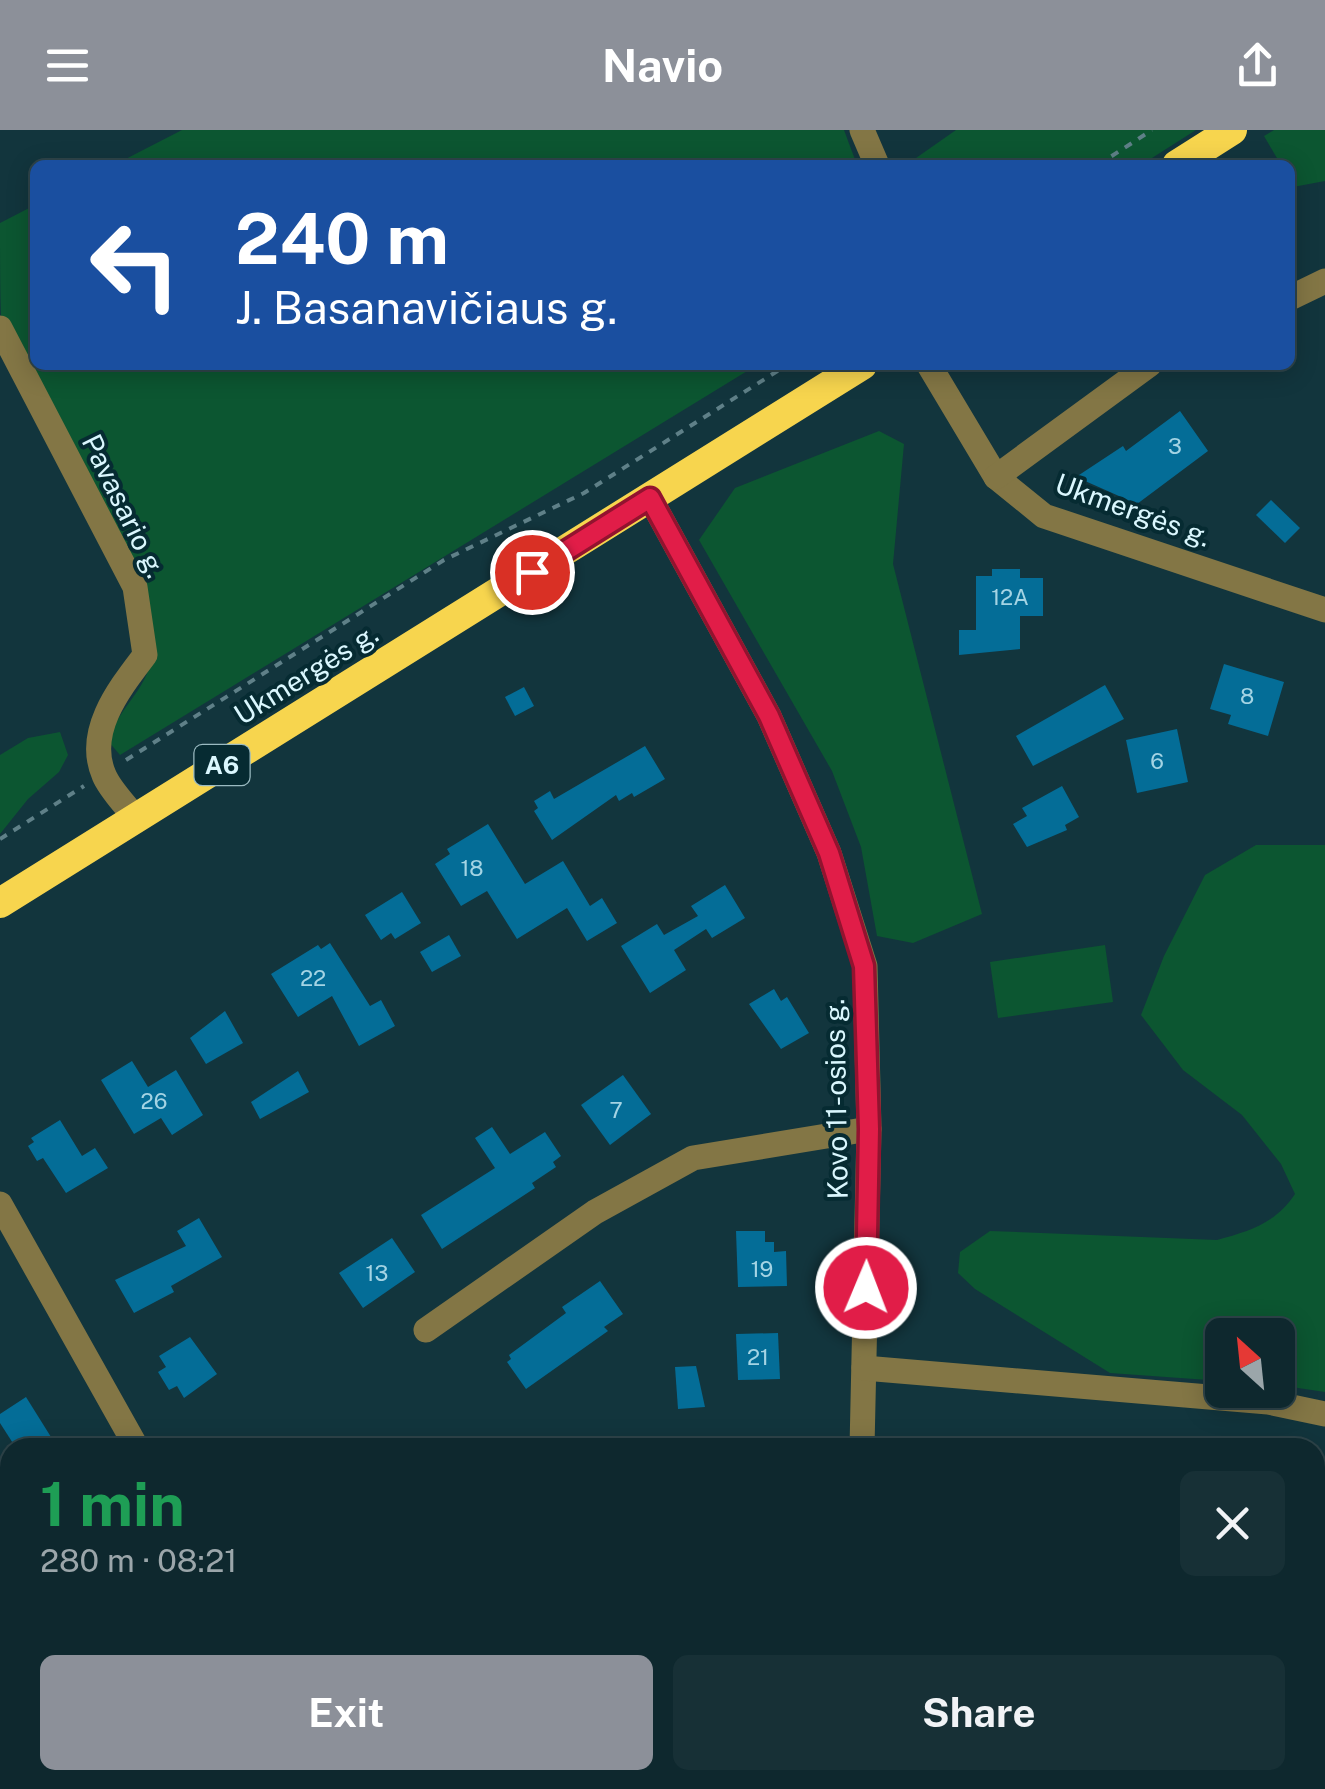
<!DOCTYPE html>
<html lang="en">
<head>
<meta charset="utf-8">
<style>
  body { margin:0; font-family:"Public Sans",sans-serif; background:#173036; color:#f1f3f6; height:100vh; display:flex; flex-direction:column; font-size:38px; white-space:nowrap }
  * { box-sizing:border-box; margin:0 }
  p { font-size:32px; color:#9ba6aa }
  .icon { flex:none; width:55px; height:55px; fill:none; stroke:currentColor; stroke-width:2; stroke-linecap:round; stroke-linejoin:round }
  .map { position:relative; flex:1; overflow:hidden }
  .side { position:absolute; left:0px; top:1308px; width:1325px; height:352px; display:flex; flex-direction:column; background:#0e282e; border-radius:30px 30px 0 0; box-shadow:0 5px 25px #0003,0 0 0 2px #2e444a }
  .side>* { flex:none }
  .banner { position:absolute; left:30px; top:30px; width:1265px; height:210px; border-radius:15px; box-shadow:0 5px 25px #0003,0 0 0 2px #2e444a; background:#1a4fa0; color:#fff; overflow:hidden }
  .needle { width:65px; rotate:333deg }
  .controls { position:absolute; left:1205px; top:1188px; display:grid; gap:20px }
  .controls a { display:grid; place-items:center; width:90px; height:90px; border-radius:15px; background:#0e282e; box-shadow:0 5px 25px #0003,0 0 0 2px #2e444a; font-size:50px }
  .pin { position:absolute; display:grid; place-items:center; width:85px; height:85px; color:#fff; margin:-42px; border:5px solid #fff; border-radius:50%; box-shadow:0 2px 10px #0007 }
  .me { position:absolute; width:110px; margin:-55px; rotate:1deg; stroke-linejoin:round; filter:drop-shadow(0 0 8px #0008) }
  .turn { display:flex; align-items:center; gap:35px; height:210px; padding:0 40px; font-size:45px }
  .turn .icon { width:130px; height:130px; stroke-width:2.5 }
  .turn b { display:block; font-size:70px; line-height:85px }
  .round { display:grid; place-items:center; flex:none; width:105px; height:105px; border-radius:15px; background:#173036 }
  .overview { display:flex; align-items:center; justify-content:space-between; height:170px; padding:0 40px }
  h1 { font-size:60px; font-weight:700; line-height:75px; color:#1e9e55 }
  .button { display:flex; gap:20px; margin-top:auto; padding:20px 40px }
  .button a { flex:1; height:115px; border-radius:15px; background:#8c9099; color:#fff; font-size:40px; font-weight:700; line-height:115px; text-align:center }
  .button a+a { background:#173036; color:#f1f3f6 }
  header { display:flex; justify-content:space-between; align-items:center; height:130px; padding:0 40px; background:#8c9099; color:#fff; font-size:45px; font-weight:700 }
  .map>svg:first-child { display:block }
  .green { fill:#0c5631 }
  .water { fill:#3a427a }
  .building { fill:#046d97 }
  .lines { fill:none; stroke-linecap:round; stroke-linejoin:round }
  .path { stroke:#5f8088; stroke-width:4; stroke-dasharray:8 8; stroke-linecap:butt }
  .minor { stroke:#837645; stroke-width:25 }
  .highway { stroke:#f7d54e; stroke-width:30 }
  .route-casing { stroke:#92132f; stroke-width:25 }
  .route { stroke:#e11d48; stroke-width:18 }
  .labels { text-anchor:middle; stroke-width:8; stroke-linejoin:round; paint-order:stroke }
  .number-label { font-size:22px; fill:#a4d4e4 }
  .shield { fill:#062b32; stroke:#9abac1; stroke-width:2.5 }
  .shield-label { font-size:25px; font-weight:bold; fill:#daf7fe }
  .street-label { font-size:28px; fill:#daf7fe; stroke:#062b32 }
</style>
</head>
<body>
<header><svg class="icon" aria-label="menu" viewBox="0 0 24 24"><path d="M4 6h16M4 12h16M4 18h16"/></svg>Navio<svg class="icon" aria-label="share" viewBox="0 0 24 24"><path d="M12 15V3M7 8l5-5 5 5M5 13v7h14v-7"/></svg></header>
<div class="map">
<svg width="1325" height="1659" viewBox="0 0 1325 1659">
  <rect width="100%" height="100%" fill="#12353d"/>
  <!-- green -->
  <g class="green">
    <polygon points="182,0 844,0 857,35 114,35"/>
    <polygon points="956,0 1196,0 1141,35 906,35"/>
    <polygon points="1274,0 1325,0 1325,51 1293,57 1290,35 1281,35 1264,6"/>
    <path d="M35,75V235H757L120,625L108,611C120,573 151,559 153,517C159,428 33,275 1,185C0,160 0,120 0,93Z"/>
    <polygon points="879,301 904,314 893,434 982,784 913,813 877,806 861,717 832,641 699,410 735,358"/>
    <polygon points="60,602 68,625 59,642 28,669 0,704 0,625 28,608"/>
    <path d="M1256,715H1325V1262L1278,1255V1205H1222V1251L1110,1243L975,1159L958,1143L960,1122L990,1101L1217,1110C1250,1101 1276,1093 1295,1064L1281,1034L1242,985L1183,940L1141,885L1164,826L1205,745Z"/>
    <polygon points="1105,815 1113,872 998,888 990,832"/>
    <polygon points="10,1577 10,1650 375,1650 378,1659 0,1659 0,1583"/>
    <polygon points="555,1650 677,1650 716,1659 539,1659"/>
  </g>
  <!-- water -->
  <g class="water">
    <polygon points="396,1650 450,1650 454,1659 404,1659"/>
    <polygon points="476,1650 535,1650 517,1659 483,1659"/>
  </g>
  <!-- building -->
  <g class="building">
    <polygon points="1180,281 1208,321 1137,374 1076,347 1123,316 1126,321"/>
    <polygon points="1271,370 1300,398 1285,413 1256,385"/>
    <polygon points="992,439 1020,439 1020,448 1043,448 1043,486 1020,486 1020,519 959,525 959,500 976,500 976,446 992,446"/>
    <polygon points="1224,534 1284,552 1268,606 1228,594 1231,585 1210,579"/>
    <polygon points="1105,555 1124,589 1033,636 1016,606"/>
    <polygon points="524,557 534,576 515,586 505,567"/>
    <polygon points="1177,599 1188,652 1137,663 1126,610"/>
    <polygon points="645,616 665,649 634,667 632,663 619,671 616,665 552,710 534,681 538,678 534,671 550,661 554,669"/>
    <polygon points="1062,656 1079,687 1065,695 1067,700 1027,717 1013,694 1027,686 1022,678"/>
    <polygon points="488,694 525,754 563,731 590,776 602,768 617,793 587,811 567,778 517,809 487,761 461,776 435,734 450,724 447,719"/>
    <polygon points="725,755 745,788 712,808 706,799 674,820 686,840 650,863 621,816 657,794 664,805 698,786 691,776"/>
    <polygon points="402,762 421,793 395,809 391,803 381,810 365,785"/>
    <polygon points="449,805 461,826 432,842 420,822"/>
    <polygon points="330,813 370,876 381,870 395,896 359,916 332,866 298,887 271,844 318,815 321,819"/>
    <polygon points="774,859 781,871 787,867 809,903 781,919 749,874"/>
    <polygon points="225,881 243,913 206,934 190,908"/>
    <polygon points="132,931 148,957 176,940 203,985 172,1005 161,988 134,1004 101,950"/>
    <polygon points="298,941 309,962 260,989 251,972"/>
    <polygon points="623,945 651,984 610,1015 581,975"/>
    <polygon points="60,990 82,1026 95,1018 108,1038 66,1063 43,1028 37,1031 28,1016 34,1012 31,1008"/>
    <polygon points="492,997 510,1024 545,1002 561,1026 553,1032 556,1037 532,1053 535,1058 442,1119 421,1085 495,1038 475,1008"/>
    <polygon points="199,1088 222,1127 171,1156 174,1162 134,1183 115,1150 186,1116 177,1101"/>
    <polygon points="736,1101 765,1101 765,1112 774,1112 774,1122 786,1121 787,1156 738,1157"/>
    <polygon points="392,1108 415,1142 363,1178 339,1143"/>
    <polygon points="600,1151 623,1184 604,1197 608,1201 526,1259 507,1232 511,1229 509,1225 566,1183 562,1177"/>
    <polygon points="778,1203 780,1249 738,1250 736,1204"/>
    <polygon points="190,1207 217,1244 184,1268 177,1256 169,1260 158,1242 166,1237 159,1226"/>
    <polygon points="696,1236 705,1277 678,1279 675,1237"/>
    <polygon points="26,1267 51,1307 34,1318 16,1318 0,1293 0,1284"/>
  </g>
  <g class="lines">
    <!-- path -->
    <g class="path">
      <polyline points="1098,35 1152,0"/>
      <polyline points="126,630 444,430 584,363 787,235"/>
      <polyline points="0,709 84,656"/>
    </g>
    <!-- minor -->
    <g class="minor">
      <polyline points="862,0 877,35"/>
      <polyline points="1290,168 1325,151"/>
      <path d="M0,198L135,457L145,525C120,558 85,601 104,645C110,660 126,675 136,689"/>
      <polyline points="929,235 996,347 1044,386 1325,480"/>
      <polyline points="996,347 1149,235"/>
      <polyline points="650,368 769,586 829,723 865,836 869,999 862,1318"/>
      <polyline points="0,1074 137,1318"/>
      <polyline points="426,1200 595,1082 693,1028 869,999"/>
      <polyline points="864,1238 1268,1272 1325,1284"/>
      <polyline points="848,1659 849,1650"/>
    </g>
    <!-- highway -->
    <g class="highway">
      <polyline points="1177,35 1232,0"/>
      <polyline points="0,773 862,235"/>
    </g>
  </g>
  <g class="lines">
    <!-- route casing -->
    <g class="route-casing">
      <polyline id="route" points="532,442 650,368 769,586 829,723 864,836 869,999 866,1158"/>
    </g>
    <!-- route -->
    <use href="#route" class="route"/>
  </g>
  <g class="labels">
    <!-- number labels -->
    <g class="number-label">
      <text x="1175" y="324">3</text>
      <text x="1010" y="475">12A</text>
      <text x="1247" y="574">8</text>
      <text x="1157" y="639">6</text>
      <text x="472" y="746">18</text>
      <text x="313" y="856">22</text>
      <text x="154" y="979">26</text>
      <text x="616" y="988">7</text>
      <text x="762" y="1147">19</text>
      <text x="377" y="1151">13</text>
      <text x="758" y="1235">21</text>
    </g>
    <!-- shield labels -->
    <rect class="shield" x="194.5" y="615" width="55" height="40" rx="8"/>
    <g class="shield-label">
      <text x="222" y="644">A6</text>
    </g>
    <!-- street labels -->
    <g class="street-label">
      <text transform="translate(124 376) rotate(64)" y="10">Pavasario g.</text>
      <text transform="translate(1133 380) rotate(20)" y="10">Ukmergės g.</text>
      <text transform="translate(306 544) rotate(-32)" y="10">Ukmergės g.</text>
      <text transform="translate(836 969) rotate(-91)" y="10">Kovo 11-osios g.</text>
    </g>
  </g>
</svg>
<div class="controls">
<a><svg class="needle" viewBox="-14 -14 28 28"><path d="M0-13l5 13h-10z" fill="#e53935"/><path d="M0 13l5-13h-10z" fill="#9ba6aa"/></svg></a>
</div>
<div class="pin" style="left:532px;top:442px;background:#d93025"><svg class="icon" aria-label="arrive" viewBox="0 0 24 24"><path d="M6 21V4h12l-3 4 3 4H6"/></svg></div>
<svg class="me" style="left:866px;top:1158px" viewBox="-20 -20 40 40"><circle r="17" fill="#e11d48" stroke="#fff" stroke-width="3"/><path d="M0-11L8 9 0 5-8 9z" fill="#fff"/></svg>
<div class="banner">
<div class="turn"><svg class="icon" aria-label="left" viewBox="0 0 24 24"><path d="M17 20v-9H6M10 6l-5 5 5 5"/></svg><div><b>240 m</b>J. Basanavičiaus g.</div></div>
</div>
<section class="side">
<div class="overview"><div><h1>1 min</h1><p>280 m · 08:21</p></div><a class="round"><svg class="icon" aria-label="close" viewBox="0 0 24 24"><path d="M6 6l12 12M18 6L6 18"/></svg></a></div>
<div class="button"><a>Exit</a><a>Share</a></div>
</section>
</div>
</body>
</html>
